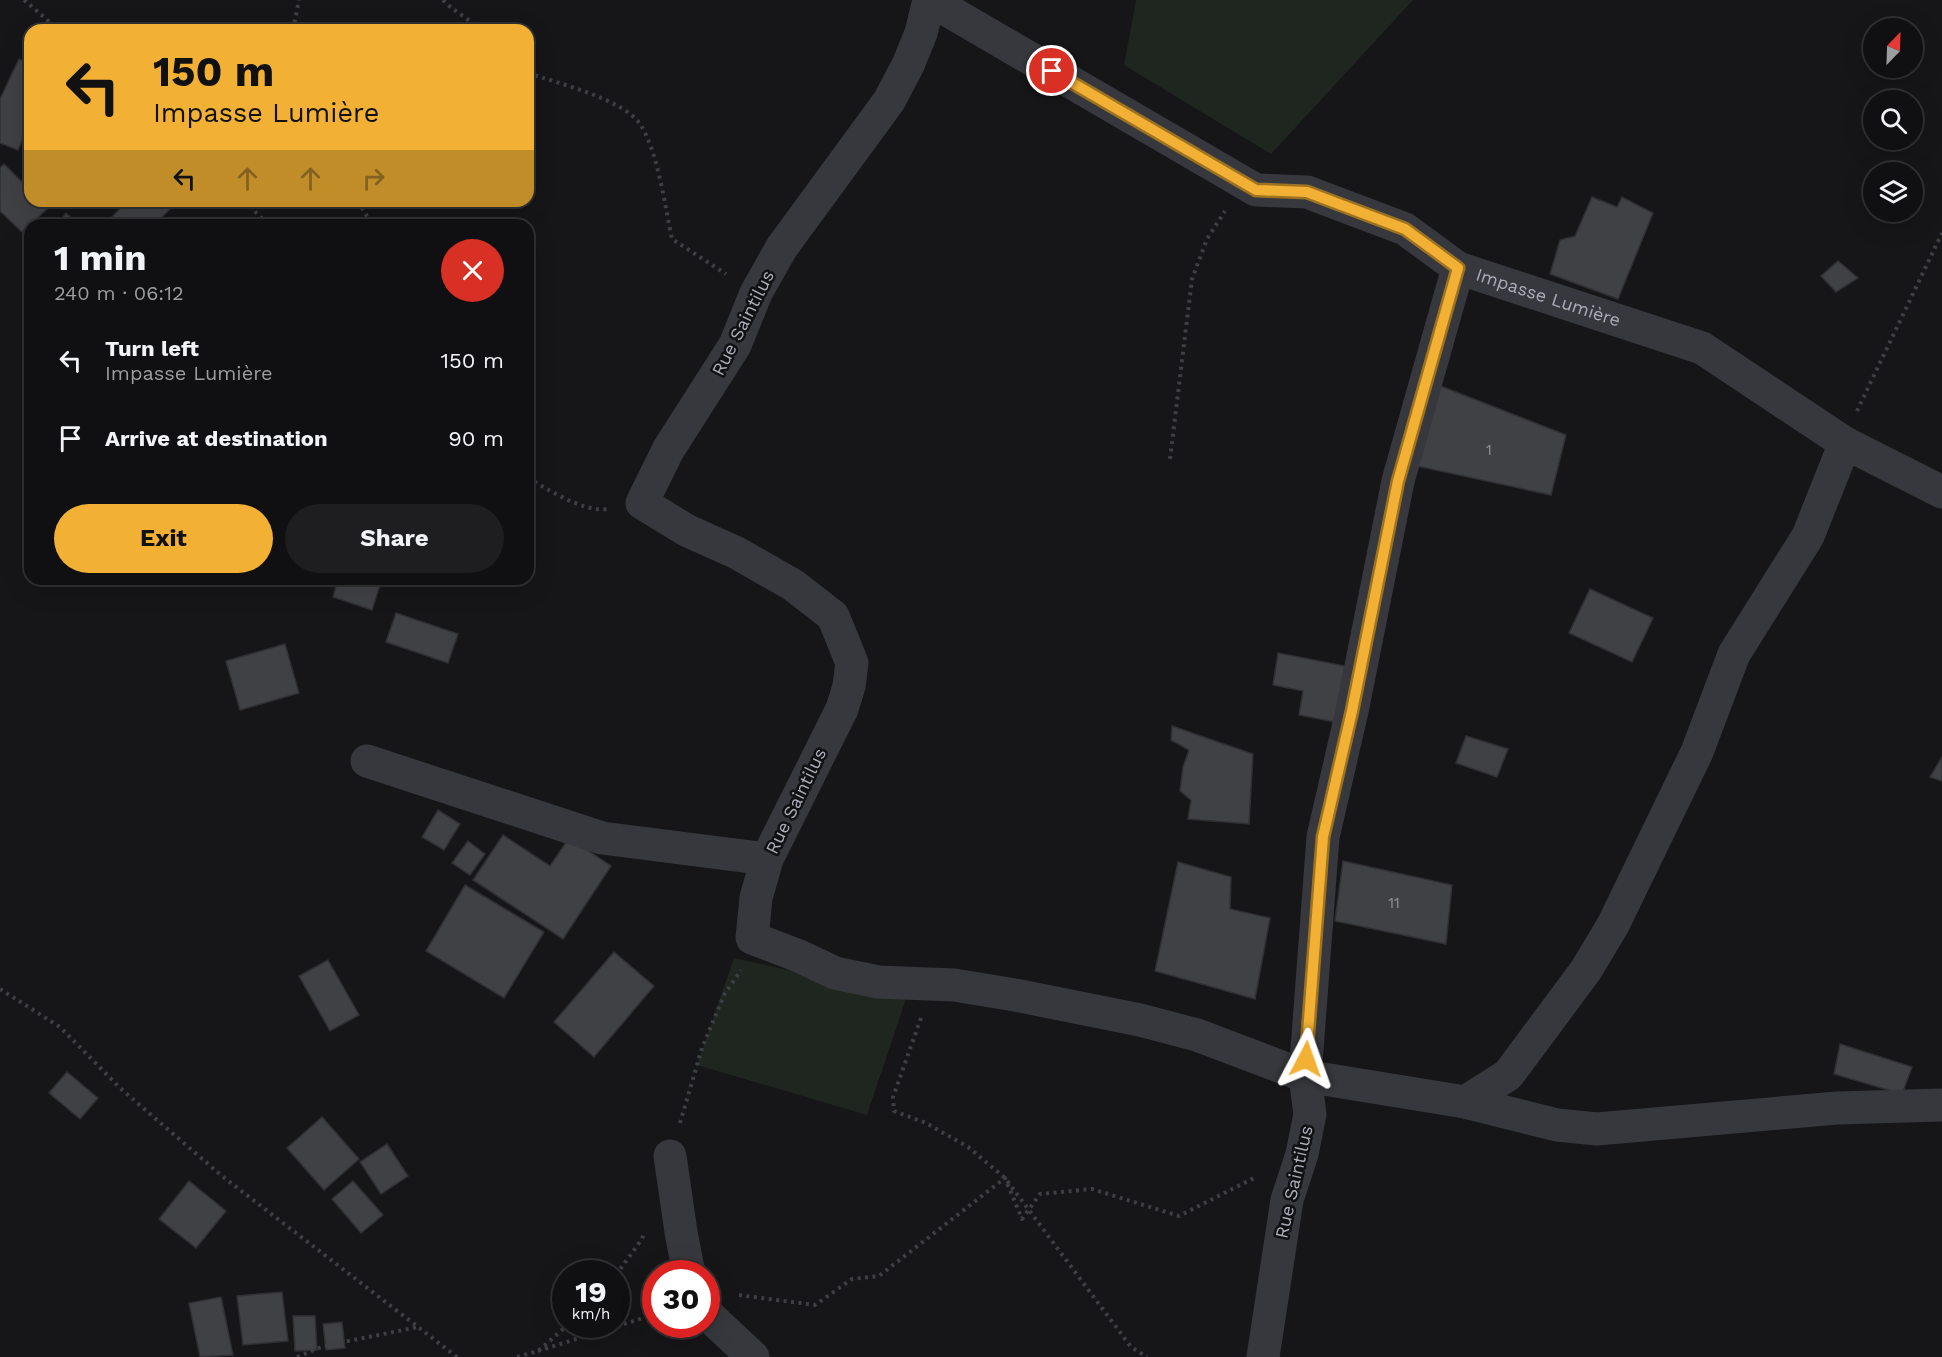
<!DOCTYPE html>
<html lang="en">
<head>
<meta charset="utf-8">
<style>
  body { margin:0; font-family:"Work Sans",sans-serif; background:#1e1e20; color:#f1f3f6; height:100vh; display:flex; flex-direction:column; font-size:22px; white-space:nowrap }
  * { box-sizing:border-box; margin:0 }
  p { font-size:20px; color:#9c9d9f }
  .icon { flex:none; width:33px; height:33px; fill:none; stroke:currentColor; stroke-width:2; stroke-linecap:round; stroke-linejoin:round }
  .map { position:relative; flex:1; overflow:hidden }
  .side { position:absolute; left:24px; top:219px; width:510px; height:366px; display:flex; flex-direction:column; background:#101012; border-radius:18px; box-shadow:0 6px 24px #0002,0 0 0 2px #303032 }
  .side>* { flex:none }
  .hud { position:absolute; left:24px; top:24px; width:510px; height:183px; border-radius:18px; box-shadow:0 6px 24px #0002,0 0 0 2px #303032; background:#f2b134; color:#111; overflow:hidden }
  .needle { width:39px; rotate:23deg }
  .controls { position:absolute; left:1863px; top:18px; display:grid; gap:12px }
  .controls a { display:grid; place-items:center; width:60px; height:60px; border-radius:50%; background:#101012; box-shadow:0 6px 24px #0002,0 0 0 2px #303032; font-size:30px }
  .speed { position:absolute; left:552px; top:1260px; display:flex; gap:12px; font-size:30px; font-weight:700; text-align:center }
  .speed>* { display:grid; place-content:center; width:78px; height:78px; border-radius:50%; background:#101012; box-shadow:0 6px 24px #0002,0 0 0 2px #303032; line-height:1 }
  .speed small { font-size:15px; font-weight:400 }
  .speed .limit { border:9px solid #d22; background:#fff; color:#111 }
  .pin { position:absolute; display:grid; place-items:center; width:51px; height:51px; color:#fff; margin:-26px; border:3px solid #fff; border-radius:50%; box-shadow:0 2px 6px #0007 }
  .me { position:absolute; width:66px; margin:-33px; rotate:4deg; stroke-linejoin:round; filter:drop-shadow(0 0 4px #0008) }
  .turn { display:flex; align-items:center; gap:21px; height:126px; padding:0 30px; font-size:27px }
  .turn .icon { width:78px; height:78px; stroke-width:2.5 }
  .turn b { display:block; font-size:42px; line-height:51px }
  .lanes { display:flex; align-items:center; height:57px; padding:0 30px; background:#0003; justify-content:center; gap:30px; direction:ltr }
  .lanes .off { opacity:.35 }
  .round { display:grid; place-items:center; flex:none; width:63px; height:63px; border-radius:32px; background:#1e1e20 }
  .summary { display:flex; align-items:center; justify-content:space-between; height:102px; padding:0 30px }
  h1 { font-size:36px; font-weight:700; line-height:45px }
  .button { display:flex; gap:12px; margin-top:auto; padding:12px 30px }
  .button a { flex:1; height:69px; border-radius:36px; background:#f2b134; color:#111; font-size:24px; font-weight:700; line-height:69px; text-align:center }
  .button a+a { background:#1e1e20; color:#f1f3f6 }
  ul { padding:0; list-style:none }
  li { display:flex; align-items:center; gap:18px; height:78px; padding:0 30px }
  li div { flex:1 }
  li b { display:block; font-size:22px }
  li em { font-style:normal }
  .map>svg:first-child { display:block }
  .green { fill:#1e261f }
  .building { fill:#404145; stroke:#303034; stroke-width:1.5 }
  .lines { fill:none; stroke-linecap:round; stroke-linejoin:round }
  .path { stroke:#3d3f44; stroke-width:4; stroke-dasharray:3 4.5; stroke-linecap:butt }
  .minor { stroke:#37383d; stroke-width:33 }
  .route-casing { stroke:#9d7322; stroke-width:15 }
  .route { stroke:#f2b134; stroke-width:10 }
  .labels { text-anchor:middle; stroke-width:5; stroke-linejoin:round; paint-order:stroke }
  .number-label { font-size:15px; fill:#8e929b }
  .street-label { font-size:18px; fill:#a8adb8; stroke:#111113 }
</style>
</head>
<body>
<div class="map">
<svg width="1942" height="1357" viewBox="0 0 1942 1357">
  <rect width="100%" height="100%" fill="#161618"/>
  <!-- green -->
  <g class="green">
    <polygon points="1136,0 1413,0 1271,154 1124,65"/>
    <polygon points="734,958 907,996 867,1115 697,1065"/>
  </g>
  <!-- building -->
  <g class="building">
    <polygon points="19,59 30,65 30,121 18,150 0,143 0,99"/>
    <polygon points="4,164 30,190 30,201 41,201 48,208 22,232 0,211 0,168"/>
    <polygon points="1592,197 1617,207 1622,197 1653,213 1618,299 1550,274 1560,240 1575,236"/>
    <polygon points="127,201 178,201 154,225 118,225 112,217"/>
    <polygon points="66,213 79,225 57,225"/>
    <polygon points="1838,261 1858,278 1836,292 1821,276"/>
    <polygon points="1438,385 1566,435 1551,495 1412,465"/>
    <polygon points="338,579 382,579 372,610 333,597"/>
    <polygon points="1590,589 1653,618 1632,662 1569,633"/>
    <polygon points="396,613 458,634 448,663 386,642"/>
    <polygon points="285,644 299,693 240,710 226,661"/>
    <polygon points="1278,653 1345,666 1335,722 1299,715 1303,691 1273,685"/>
    <polygon points="1172,726 1253,754 1249,824 1188,819 1191,800 1180,791 1183,767 1189,750 1171,740"/>
    <polygon points="1466,736 1508,749 1497,777 1456,763"/>
    <polygon points="1942,757 1942,781 1930,777"/>
    <polygon points="438,810 460,824 444,850 422,837"/>
    <polygon points="503,835 550,866 569,838 611,866 563,939 473,880"/>
    <polygon points="468,841 485,854 470,875 452,863"/>
    <polygon points="1343,861 1452,885 1446,944 1335,921"/>
    <polygon points="1178,862 1231,877 1230,909 1270,918 1255,999 1155,971"/>
    <polygon points="465,885 544,932 504,998 426,951"/>
    <polygon points="614,952 654,986 594,1057 554,1022"/>
    <polygon points="328,960 359,1015 330,1031 299,976"/>
    <polygon points="1840,1044 1912,1067 1902,1094 1834,1074"/>
    <polygon points="67,1072 98,1098 80,1119 49,1093"/>
    <polygon points="322,1117 359,1159 324,1190 287,1148"/>
    <polygon points="387,1144 408,1176 381,1194 360,1162"/>
    <polygon points="189,1181 226,1211 196,1248 159,1219"/>
    <polygon points="353,1181 383,1215 361,1233 332,1199"/>
    <polygon points="282,1292 288,1341 243,1345 237,1296"/>
    <polygon points="221,1297 233,1355 200,1357 189,1303"/>
    <polygon points="293,1316 315,1316 317,1350 295,1351"/>
    <polygon points="342,1322 345,1348 326,1350 323,1324"/>
  </g>
  <g class="lines">
    <!-- path -->
    <g class="path">
      <polyline points="24,0 59,30"/>
      <path d="M443,0C454,12 469,18 480,30"/>
      <polyline points="293,30 299,0"/>
      <path d="M528,73C557,83 623,99 640,124C658,151 665,207 672,239L726,274"/>
      <polyline points="244,201 269,225"/>
      <polyline points="358,201 372,225"/>
      <polyline points="1857,411 1942,233"/>
      <polyline points="1170,459 1192,279 1207,239 1225,211"/>
      <path d="M528,478C549,490 584,513 609,509"/>
      <polyline points="0,989 60,1027 120,1088 222,1176 457,1357"/>
      <polyline points="921,1018 893,1097 894,1111 926,1123 968,1147 1005,1178 1131,1347 1147,1357"/>
      <polyline points="680,1123 702,1048 724,995 741,970"/>
      <polyline points="616,1275 642,1239 644,1233"/>
      <polyline points="739,1295 815,1305 852,1279 879,1276 1005,1178 1022,1219 1040,1194 1092,1189 1179,1216 1256,1177"/>
      <polyline points="538,1351 656,1314"/>
      <polyline points="297,1357 324,1346 418,1327"/>
      <polyline points="517,1357 538,1351 569,1324"/>
    </g>
    <!-- minor -->
    <g class="minor">
      <polyline points="929,0 921,33 908,65 889,101 782,247 756,293 735,345 668,450 642,503 686,530 737,553 793,585 833,616 852,663 849,686 842,709 767,859 756,898 752,938 799,956 835,973 878,982 954,985 1015,995 1140,1020 1197,1035 1305,1076 1310,1114 1302,1154 1287,1200 1263,1357"/>
      <path id="s1" d="M930,0L1256,190L1307,192L1405,229L1458,268L1702,348L1845,443L1942,492"/>
      <polyline points="1458,268 1398,481 1352,711 1323,837 1305,1076 1465,1102 1508,1075 1586,970 1613,925 1697,752 1734,654 1808,536 1845,443"/>
      <polyline points="367,761 602,838 767,859"/>
      <polyline points="1465,1102 1557,1125 1597,1129 1837,1108 1942,1105"/>
      <polyline points="670,1156 681,1232 689,1274"/>
      <polyline points="706,1313 753,1357"/>
    </g>
  </g>
  <g class="lines">
    <!-- route casing -->
    <g class="route-casing">
      <polyline id="route" points="1052,71 1256,190 1307,192 1405,229 1458,268 1398,481 1352,711 1323,837 1306,1059"/>
    </g>
    <!-- route -->
    <use href="#route" class="route"/>
  </g>
  <g class="labels">
    <!-- number labels -->
    <g class="number-label">
      <text x="1489" y="455">1</text>
      <text x="1394" y="908">11</text>
    </g>
    <!-- street labels -->
    <g class="street-label">
      <text dy="6" stroke="none"><textPath href="#s1" startOffset="694">Impasse Lumière</textPath></text>
      <text transform="translate(743 323) rotate(-63)" y="6">Rue Saintilus</text>
      <text transform="translate(796 801) rotate(-64)" y="6">Rue Saintilus</text>
      <text transform="translate(1294 1182) rotate(-77)" y="6">Rue Saintilus</text>
    </g>
  </g>
</svg>
<div class="controls">
<a><svg class="needle" viewBox="-14 -14 28 28"><path d="M0-13l5 13h-10z" fill="#e53935"/><path d="M0 13l5-13h-10z" fill="#9c9d9f"/></svg></a>
<a><svg class="icon" aria-label="search" viewBox="0 0 24 24"><circle cx="10" cy="10" r="6"/><path d="M15 15l6 6"/></svg></a>
<a><svg class="icon" aria-label="layers" viewBox="0 0 24 24"><path d="M12 4l9 5-9 5-9-5zM3 14l9 5 9-5"/></svg></a>
</div>
<div class="speed"><div>19<small>km/h</small></div><div class="limit">30</div></div>
<div class="pin" style="left:1052px;top:71px;background:#d93025"><svg class="icon" aria-label="arrive" viewBox="0 0 24 24"><path d="M6 21V4h12l-3 4 3 4H6"/></svg></div>
<svg class="me" style="left:1306px;top:1059px" viewBox="-20 -20 40 40"><path d="M0-17L14 15 0 8-14 15z" fill="#f2b134" stroke="#fff" stroke-width="4"/></svg>
<div class="hud">
<div class="turn"><svg class="icon" aria-label="left" viewBox="0 0 24 24"><path d="M17 20v-9H6M10 6l-5 5 5 5"/></svg><div><b>150 m</b>Impasse Lumière</div></div>
<div class="lanes"><svg class="icon" aria-label="left" viewBox="0 0 24 24"><path d="M17 20v-9H6M10 6l-5 5 5 5"/></svg><svg class="icon off" aria-label="ahead" viewBox="0 0 24 24"><path d="M12 20V5M6 11l6-6 6 6"/></svg><svg class="icon off" aria-label="ahead" viewBox="0 0 24 24"><path d="M12 20V5M6 11l6-6 6 6"/></svg><svg class="icon off" aria-label="right" viewBox="0 0 24 24"><path d="M7 20v-9h11M14 6l5 5-5 5"/></svg></div>
</div>
<section class="side">
<div class="summary"><div><h1>1 min</h1><p>240 m · 06:12</p></div><a class="round" style="background:#d93025;color:#fff"><svg class="icon" aria-label="close" viewBox="0 0 24 24"><path d="M6 6l12 12M18 6L6 18"/></svg></a></div>
<ul>
<li><svg class="icon" aria-label="left" viewBox="0 0 24 24"><path d="M17 20v-9H6M10 6l-5 5 5 5"/></svg><div><b>Turn left</b><p>Impasse Lumière</p></div><em>150 m</em></li>
<li><svg class="icon" aria-label="arrive" viewBox="0 0 24 24"><path d="M6 21V4h12l-3 4 3 4H6"/></svg><div><b>Arrive at destination</b></div><em>90 m</em></li>
</ul>
<div class="button"><a>Exit</a><a>Share</a></div>
</section>
</div>
</body>
</html>
